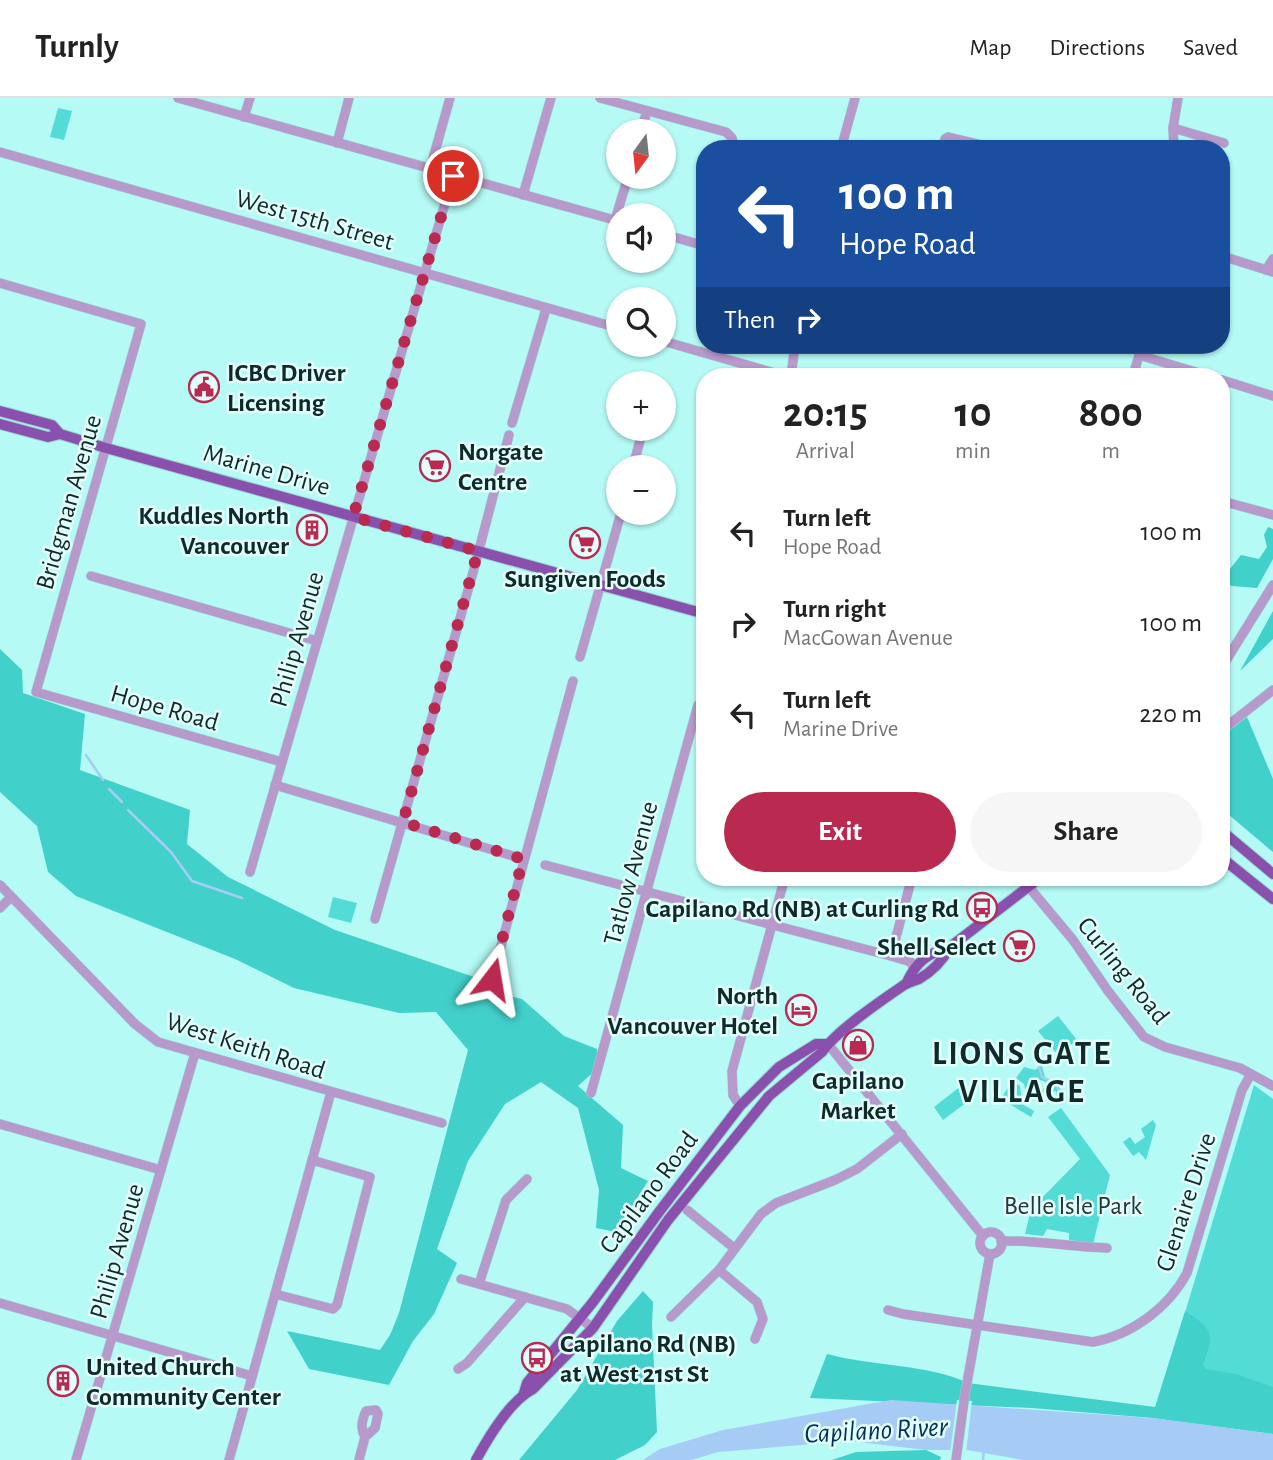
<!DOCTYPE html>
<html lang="en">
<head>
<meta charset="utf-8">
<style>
  body { margin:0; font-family:"Alegreya Sans",sans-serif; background:#f6f6f6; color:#222; height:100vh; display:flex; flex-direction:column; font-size:26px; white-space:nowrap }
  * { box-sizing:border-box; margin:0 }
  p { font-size:23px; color:#767676 }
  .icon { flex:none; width:38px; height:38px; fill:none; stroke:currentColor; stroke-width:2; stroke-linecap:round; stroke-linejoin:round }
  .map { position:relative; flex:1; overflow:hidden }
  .drawer { position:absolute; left:696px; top:270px; width:534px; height:518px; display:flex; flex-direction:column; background:#fff; border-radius:28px; box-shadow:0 2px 5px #0004 }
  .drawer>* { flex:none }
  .banner { position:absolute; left:696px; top:42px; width:534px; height:214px; border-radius:28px; box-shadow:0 2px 5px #0004; background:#1a4fa0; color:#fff; overflow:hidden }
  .needle { width:46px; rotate:195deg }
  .controls { position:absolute; left:606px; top:21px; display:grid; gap:14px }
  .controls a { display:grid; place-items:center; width:70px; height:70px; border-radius:50%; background:#fff; box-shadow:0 2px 5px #0004; font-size:35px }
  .pin { position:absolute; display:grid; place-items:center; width:60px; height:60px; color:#fff; margin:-30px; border:4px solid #fff; border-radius:50%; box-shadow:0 2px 7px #0007 }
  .me { position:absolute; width:77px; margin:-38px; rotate:14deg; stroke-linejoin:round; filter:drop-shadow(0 0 5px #0008) }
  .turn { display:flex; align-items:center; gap:24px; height:147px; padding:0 28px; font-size:32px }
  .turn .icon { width:91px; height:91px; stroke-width:2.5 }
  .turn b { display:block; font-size:49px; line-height:60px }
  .then { display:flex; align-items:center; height:66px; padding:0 28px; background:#0003; gap:14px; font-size:26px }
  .eta { display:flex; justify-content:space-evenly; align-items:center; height:119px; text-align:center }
  .eta b { font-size:42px; font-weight:700; line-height:49px }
  .primary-button { display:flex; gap:14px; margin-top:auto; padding:14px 28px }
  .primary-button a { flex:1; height:80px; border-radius:42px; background:#b92950; color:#fff; font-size:28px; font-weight:700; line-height:80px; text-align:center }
  .primary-button a+a { background:#f6f6f6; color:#222 }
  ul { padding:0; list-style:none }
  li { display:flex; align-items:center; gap:21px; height:91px; padding:0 28px }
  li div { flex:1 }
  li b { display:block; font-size:26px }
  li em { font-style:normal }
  header { display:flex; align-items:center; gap:42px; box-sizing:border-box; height:98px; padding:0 35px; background:#fff; border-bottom:2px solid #e0e0e0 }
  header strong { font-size:33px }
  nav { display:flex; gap:38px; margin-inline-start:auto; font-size:24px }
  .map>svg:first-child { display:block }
  .green { fill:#53dcd6 }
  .forest { fill:#42d0ca }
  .water { fill:#a6ccf6 }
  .pier { fill:#b5faf5 }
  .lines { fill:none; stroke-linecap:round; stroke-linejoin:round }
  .stream { stroke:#a6ccf6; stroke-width:2.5 }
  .minor-casing { stroke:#97d5d0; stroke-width:10 }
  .major-casing { stroke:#97d5d0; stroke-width:12 }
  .minor { stroke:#b799cc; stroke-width:9 }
  .major { stroke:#8a50ae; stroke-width:10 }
  .route { stroke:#b92950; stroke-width:12; stroke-dasharray:0 21.6 }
  .labels { text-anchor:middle; stroke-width:5; stroke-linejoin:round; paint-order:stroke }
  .street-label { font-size:26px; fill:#0e2b29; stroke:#e4fefc }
  .poi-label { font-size:26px; font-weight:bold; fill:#0e2b29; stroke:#e4fefc; text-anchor:start }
  .park-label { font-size:26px; fill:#223938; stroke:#e4fefc }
  .water-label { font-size:28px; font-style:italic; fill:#00315b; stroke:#e4fefc }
  .district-label { font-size:33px; font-weight:bold; letter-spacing:2px; fill:#0e2b29; stroke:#e4fefc }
</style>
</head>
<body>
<header>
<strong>Turnly</strong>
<nav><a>Map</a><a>Directions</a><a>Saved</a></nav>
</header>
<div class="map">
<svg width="1273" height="1362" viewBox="0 0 1273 1362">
  <rect width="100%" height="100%" fill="#b5faf5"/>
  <!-- green -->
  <g class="green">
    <polygon points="58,10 72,13 64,42 50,39"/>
    <polygon points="333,799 357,805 351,825 328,819"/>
    <polygon points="1058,918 1077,942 1058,957 1038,933"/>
    <polygon points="1042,967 1045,980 1054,982 1063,995 1057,1000 1056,993 1046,996 1041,993 1047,987 1046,984 1040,982 1025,991 1024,986 1016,980 1024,969 1035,972"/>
    <polygon points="1012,983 1020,988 1022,1006 1034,1013 1031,1019 1001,1001"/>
    <polygon points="1254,987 1273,1001 1273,1336 1153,1320"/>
    <polygon points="961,988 971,1001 943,1022 934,1009"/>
    <polygon points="1061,1010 1110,1077 1093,1146 1069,1142 1069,1135 1047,1131 1043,1138 1025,1136 1031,1111 1080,1061 1048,1019"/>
    <polygon points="1153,1022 1156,1027 1146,1062 1139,1054 1133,1058 1123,1044 1130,1039 1135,1046 1145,1039 1141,1031"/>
  </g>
  <!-- forest -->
  <g class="forest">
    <polygon points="1268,429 1273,431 1273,461 1257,490 1232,488 1222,484 1222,476 1230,471 1241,457 1259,461 1267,449 1264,437"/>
    <polygon points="1273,513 1273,541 1240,573"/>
    <polygon points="0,551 22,572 23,595 85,616 80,672 190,712 187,746 228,779 335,832 474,879 487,893 522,901 564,938 597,951 597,971 578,988 623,1027 621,1070 648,1083 616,1134 596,1130 599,1092 578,1010 541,984 505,1006 468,1063 437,1151 457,1165 434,1216 413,1243 389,1287 309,1271 287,1233 380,1252 390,1237 399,1215 468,952 436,914 399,915 294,890 235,861 76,798 48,774 37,728 0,694"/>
    <polygon points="1247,619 1273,681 1273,754 1222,711 1222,638"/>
    <polygon points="643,1193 653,1204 652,1227 657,1334 645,1347 615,1362 519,1362 577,1292 617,1223"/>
    <path d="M1185,1213C1213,1231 1215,1235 1203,1267L1206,1271L1236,1276L1273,1289V1336L1153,1320L1031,1310L810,1300L827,1256C871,1268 928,1266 968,1285L1155,1309Z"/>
    <polygon points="926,1352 941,1359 940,1362 832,1362 856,1354"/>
  </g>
  <!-- water -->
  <polygon class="water" points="891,1302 1153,1320 1273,1336 1273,1362 1023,1362 967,1352 926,1352 850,1343 718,1354 691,1362 643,1362 660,1351 723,1332"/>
  <!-- pier -->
  <polygon class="pier" points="957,1302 972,1303 966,1355 950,1355"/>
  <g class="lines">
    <!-- stream -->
    <g class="stream">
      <polyline points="86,657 103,682"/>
      <polyline points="109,691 122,704"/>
      <polyline points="128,712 171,754 192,783 242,800"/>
      <polyline points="1039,969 1042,979 1055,985 1061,995"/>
      <polyline points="983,1362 984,1351"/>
    </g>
    <!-- minor casing -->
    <g class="minor-casing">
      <g id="minor">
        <polyline points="178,0 618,123"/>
        <polyline points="600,0 726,34 732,40 735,51"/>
        <polyline points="244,19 250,0"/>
        <polyline points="1173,30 1224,45"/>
        <polyline points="641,33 647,13"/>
        <polyline points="337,45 349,0"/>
        <polyline points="841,51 855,0"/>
        <polyline points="942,51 945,41 948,39 998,51"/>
        <polyline points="1174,51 1173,30 1178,0"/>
        <polyline points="0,54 618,230"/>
        <polyline points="430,71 450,0"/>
        <polyline points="523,97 551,0"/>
        <polyline points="615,122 628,79"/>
        <polyline points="663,136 705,148"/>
        <polyline points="1222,158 1273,174"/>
        <polyline points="1266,172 1273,161"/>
        <polyline points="0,185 141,226 36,594 282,664"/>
        <polyline points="663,243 785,278"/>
        <polyline points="1139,257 1209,278"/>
        <polyline points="791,278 795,247"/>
        <polyline points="1133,278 1142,247"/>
        <polyline points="1222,282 1273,298"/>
        <polyline points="512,325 546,211"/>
        <polyline points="633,369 643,331"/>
        <polyline points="1222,403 1273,417"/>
        <polyline points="91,478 317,543"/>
        <polyline points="580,559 621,415"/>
        <polyline points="1222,569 1273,487"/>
        <polyline points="1222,632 1273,592"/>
        <polyline points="275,687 523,761"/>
        <polyline points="545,767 891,858 911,864 913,869"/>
        <polyline points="250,774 453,78"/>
        <polyline points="0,787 135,926 158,944 442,1025"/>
        <polyline points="1028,788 1073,842 1108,893 1144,939 1165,949 1240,970 1273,988"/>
        <polyline points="0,810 11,799"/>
        <polyline points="375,821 474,471 509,337"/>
        <polyline points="891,858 912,779"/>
        <polyline points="492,881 573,583"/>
        <polyline points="828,946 983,1138"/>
        <polyline points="591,995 698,607"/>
        <polyline points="740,1008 733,997 732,973 785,779"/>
        <polyline points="0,1026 161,1072"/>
        <polyline points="687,1112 734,1150"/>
        <circle cx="991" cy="1145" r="11"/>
        <path d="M1001,1143C1036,1142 1072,1149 1107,1150"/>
        <polyline points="719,1172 757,1204 763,1221 755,1241"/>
        <polyline points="461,1181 567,1211 593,1230"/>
        <polyline points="479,1186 506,1102 527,1081"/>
        <polyline points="275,1196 333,1211 337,1207 370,1079 312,1062"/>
        <polyline points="0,1205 252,1278"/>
        <path d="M888,1212L903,1216L1093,1244C1132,1237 1169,1209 1187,1175L1242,992L1251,976"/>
        <polyline points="671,1219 719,1172 761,1116 776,1105 835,1082 857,1071 902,1036"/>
        <polyline points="458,1271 467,1265 525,1199"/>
        <polyline points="76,1362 195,955"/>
        <polyline points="229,1362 331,994"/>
        <path d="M359,1362L365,1339L375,1330L378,1316L376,1312L366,1313C362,1322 360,1330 365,1339"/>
        <polyline points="956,1362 965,1296 990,1156"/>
      </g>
    </g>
    <!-- major casing -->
    <g class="major-casing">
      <g id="major">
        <polyline points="0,313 52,327 60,336 106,350 705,516"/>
        <polyline points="0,326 48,339 60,336"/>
        <polyline points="1222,733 1273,776"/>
        <polyline points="1222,760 1273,801"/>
        <path d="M906,886C916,864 926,856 950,849L1041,779"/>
        <polyline points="524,1295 527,1285 593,1204 659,1114 740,1008 779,969 816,946 828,946"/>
        <path d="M476,1362C488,1340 511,1302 533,1291L593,1230L668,1122L769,998L822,954C836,933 882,902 904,887C909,884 914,883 919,881C933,873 943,862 950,849"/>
      </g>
    </g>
    <!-- minor -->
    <use href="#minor" class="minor"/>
    <!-- major -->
    <use href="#major" class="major"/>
  </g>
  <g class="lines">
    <!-- route -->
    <polyline class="route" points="453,78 353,419 478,453 403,724 523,761 492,881"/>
  </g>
  <!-- icons -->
  <defs>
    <g id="civic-ring" transform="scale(1.575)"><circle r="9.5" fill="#e4fefc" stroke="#b92950" stroke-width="1.5"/><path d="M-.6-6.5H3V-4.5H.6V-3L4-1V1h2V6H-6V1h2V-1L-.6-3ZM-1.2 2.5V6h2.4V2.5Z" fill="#b92950"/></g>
    <g id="supermarket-ring" transform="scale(1.575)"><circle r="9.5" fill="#e4fefc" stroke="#b92950" stroke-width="1.5"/><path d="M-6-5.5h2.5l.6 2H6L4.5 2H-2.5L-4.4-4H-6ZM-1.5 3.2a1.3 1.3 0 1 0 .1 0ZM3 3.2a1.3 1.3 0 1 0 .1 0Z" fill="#b92950"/></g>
    <g id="building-ring" transform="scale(1.575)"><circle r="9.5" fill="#e4fefc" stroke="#b92950" stroke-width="1.5"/><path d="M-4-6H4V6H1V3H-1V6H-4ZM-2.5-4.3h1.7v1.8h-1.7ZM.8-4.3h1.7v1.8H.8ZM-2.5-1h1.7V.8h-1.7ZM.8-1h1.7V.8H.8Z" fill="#b92950"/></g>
    <g id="bus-ring" transform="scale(1.575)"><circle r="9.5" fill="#e4fefc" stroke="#b92950" stroke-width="1.5"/><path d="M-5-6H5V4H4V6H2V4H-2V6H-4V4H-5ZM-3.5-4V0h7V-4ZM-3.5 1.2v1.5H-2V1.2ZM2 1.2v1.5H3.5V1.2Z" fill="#b92950"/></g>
    <g id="hotel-ring" transform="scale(1.575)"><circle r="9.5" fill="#e4fefc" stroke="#b92950" stroke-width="1.5"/><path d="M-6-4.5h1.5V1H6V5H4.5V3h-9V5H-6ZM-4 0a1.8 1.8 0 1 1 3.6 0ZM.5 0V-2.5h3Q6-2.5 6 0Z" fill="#b92950"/></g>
    <g id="shop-ring" transform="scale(1.575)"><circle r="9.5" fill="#e4fefc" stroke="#b92950" stroke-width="1.5"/><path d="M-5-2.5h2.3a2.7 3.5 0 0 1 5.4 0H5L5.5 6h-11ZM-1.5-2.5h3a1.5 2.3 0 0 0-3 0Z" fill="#b92950"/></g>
  </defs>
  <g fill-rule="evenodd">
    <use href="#civic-ring" x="204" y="289"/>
    <use href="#supermarket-ring" x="435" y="368"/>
    <use href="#building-ring" x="312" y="432"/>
    <use href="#supermarket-ring" x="585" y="445"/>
    <use href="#bus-ring" x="982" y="810"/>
    <use href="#supermarket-ring" x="1019" y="848"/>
    <use href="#hotel-ring" x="801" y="912"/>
    <use href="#shop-ring" x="858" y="947"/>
    <use href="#bus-ring" x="537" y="1260"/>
    <use href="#building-ring" x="63" y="1283"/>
  </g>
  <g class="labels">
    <!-- street labels -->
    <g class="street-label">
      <text transform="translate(315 121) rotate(16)" y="9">West 15th Street</text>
      <text transform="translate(267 371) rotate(16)" y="9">Marine Drive</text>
      <text transform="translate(68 404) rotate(-74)" y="9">Bridgman Avenue</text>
      <text transform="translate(296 541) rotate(-74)" y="9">Philip Avenue</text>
      <text transform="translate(165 609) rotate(16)" y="9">Hope Road</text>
      <text transform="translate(630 775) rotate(-75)" y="9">Tatlow Avenue</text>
      <text transform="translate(1124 872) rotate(51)" y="9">Curling Road</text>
      <text transform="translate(246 947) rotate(18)" y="9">West Keith Road</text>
      <text transform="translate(648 1094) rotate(-53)" y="9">Capilano Road</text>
      <text transform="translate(1185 1104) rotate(-72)" y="9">Glenaire Drive</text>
      <text transform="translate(116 1153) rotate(-74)" y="9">Philip Avenue</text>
    </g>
    <!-- poi labels -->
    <g class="poi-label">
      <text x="227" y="283">ICBC Driver<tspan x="227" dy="30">Licensing</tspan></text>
      <text x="458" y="362">Norgate<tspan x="458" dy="30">Centre</tspan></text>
      <text x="289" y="426" text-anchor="end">Kuddles North<tspan x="289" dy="30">Vancouver</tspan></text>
      <text x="585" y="489" text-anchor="middle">Sungiven Foods</text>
      <text x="959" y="819" text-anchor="end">Capilano Rd (NB) at Curling Rd</text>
      <text x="996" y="857" text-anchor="end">Shell Select</text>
      <text x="778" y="906" text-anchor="end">North<tspan x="778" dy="30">Vancouver Hotel</tspan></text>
      <text x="858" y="991" text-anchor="middle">Capilano<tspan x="858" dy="30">Market</tspan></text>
      <text x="560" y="1254">Capilano Rd (NB)<tspan x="560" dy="30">at West 21st St</tspan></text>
      <text x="86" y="1277">United Church<tspan x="86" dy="30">Community Center</tspan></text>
    </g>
    <!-- park labels -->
    <g class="park-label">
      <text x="1073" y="1116">Belle Isle Park</text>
    </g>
    <!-- water labels -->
    <g class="water-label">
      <text transform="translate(876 1331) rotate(-3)" y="10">Capilano River</text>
    </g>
    <!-- district labels -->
    <g class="district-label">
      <text x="1022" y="966">LIONS GATE<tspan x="1022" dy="38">VILLAGE</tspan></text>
    </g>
  </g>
</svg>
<div class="controls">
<a><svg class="needle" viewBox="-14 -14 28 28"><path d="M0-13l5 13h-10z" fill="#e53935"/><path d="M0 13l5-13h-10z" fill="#767676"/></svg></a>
<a><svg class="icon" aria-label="sound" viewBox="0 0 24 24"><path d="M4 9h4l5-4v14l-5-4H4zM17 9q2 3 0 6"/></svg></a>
<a><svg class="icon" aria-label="search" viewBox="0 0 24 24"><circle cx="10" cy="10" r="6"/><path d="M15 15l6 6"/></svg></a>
<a>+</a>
<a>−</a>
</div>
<div class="pin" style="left:453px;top:78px;background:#d93025"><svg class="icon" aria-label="arrive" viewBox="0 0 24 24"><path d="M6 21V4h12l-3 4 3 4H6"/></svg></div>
<svg class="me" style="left:492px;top:881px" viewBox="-20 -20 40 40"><path d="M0-17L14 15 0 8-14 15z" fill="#b92950" stroke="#fff" stroke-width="4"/></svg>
<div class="banner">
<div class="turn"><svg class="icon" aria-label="left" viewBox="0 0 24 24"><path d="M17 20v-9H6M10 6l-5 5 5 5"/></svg><div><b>100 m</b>Hope Road</div></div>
<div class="then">Then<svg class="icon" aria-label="right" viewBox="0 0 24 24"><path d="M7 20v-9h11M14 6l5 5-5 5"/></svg></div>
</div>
<section class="drawer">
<div class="eta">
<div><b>20:15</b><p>Arrival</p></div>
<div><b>10</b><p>min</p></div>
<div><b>800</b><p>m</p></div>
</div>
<ul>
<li><svg class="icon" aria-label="left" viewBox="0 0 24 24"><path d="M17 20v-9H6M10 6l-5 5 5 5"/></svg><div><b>Turn left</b><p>Hope Road</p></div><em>100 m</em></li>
<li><svg class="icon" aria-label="right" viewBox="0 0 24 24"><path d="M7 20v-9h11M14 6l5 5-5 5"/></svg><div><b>Turn right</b><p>MacGowan Avenue</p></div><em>100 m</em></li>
<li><svg class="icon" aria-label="left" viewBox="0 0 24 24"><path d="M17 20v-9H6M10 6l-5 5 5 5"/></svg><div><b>Turn left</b><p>Marine Drive</p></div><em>220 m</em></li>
</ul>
<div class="primary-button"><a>Exit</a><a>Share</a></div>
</section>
</div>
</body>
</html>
